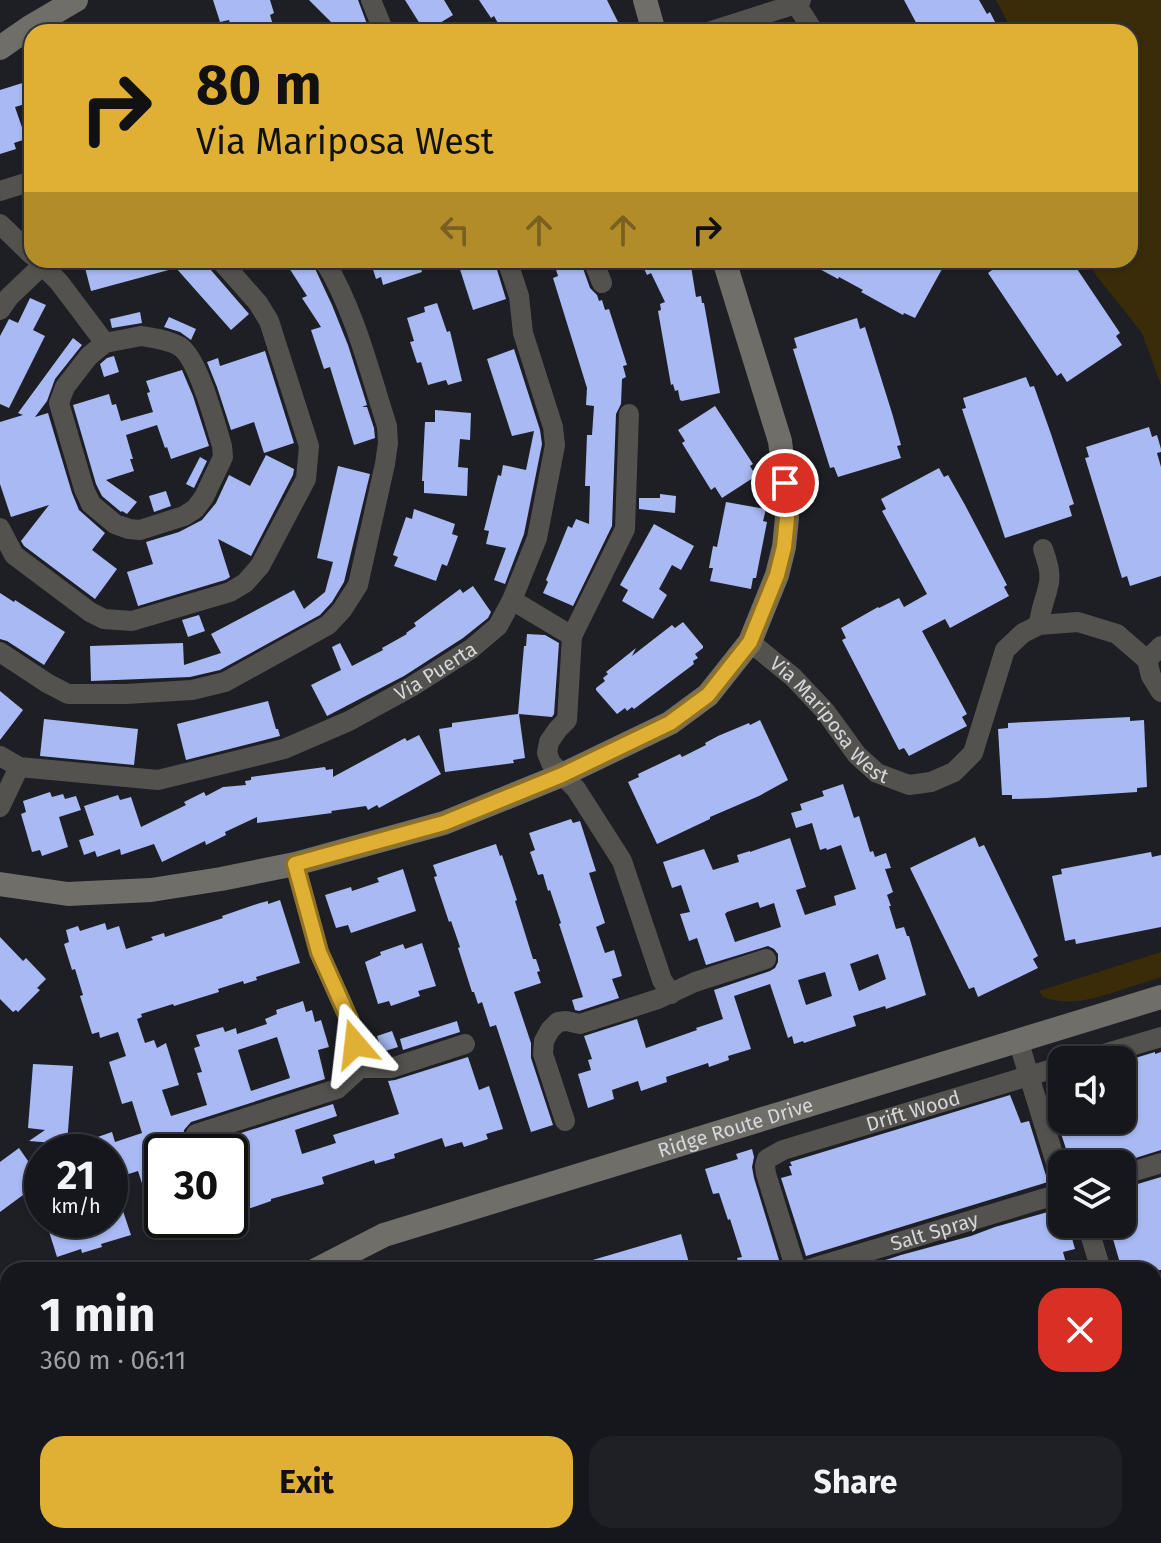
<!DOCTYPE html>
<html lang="en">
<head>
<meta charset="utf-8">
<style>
  body { margin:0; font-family:"Fira Sans",sans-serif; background:#1f2025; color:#f1f3f6; height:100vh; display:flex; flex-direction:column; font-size:30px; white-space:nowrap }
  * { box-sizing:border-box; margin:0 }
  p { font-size:26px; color:#9e9fa3 }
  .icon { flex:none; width:44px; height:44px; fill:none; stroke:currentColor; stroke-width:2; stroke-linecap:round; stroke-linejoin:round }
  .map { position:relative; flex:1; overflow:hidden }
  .sheet { position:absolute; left:0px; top:1262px; width:1162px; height:282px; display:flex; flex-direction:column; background:#16171c; border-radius:24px 24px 0 0; box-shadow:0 2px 6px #0004,0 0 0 2px #35363b }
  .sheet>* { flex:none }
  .banner { position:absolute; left:24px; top:24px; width:1114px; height:244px; border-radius:24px; box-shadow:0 2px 6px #0004,0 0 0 2px #35363b; background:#dfb034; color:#111; overflow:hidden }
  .fabs { position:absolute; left:1048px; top:1046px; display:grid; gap:16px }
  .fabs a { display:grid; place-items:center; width:88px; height:88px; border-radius:16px; background:#16171c; box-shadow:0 2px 6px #0004,0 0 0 2px #35363b; font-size:40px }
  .speed { position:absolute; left:24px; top:1134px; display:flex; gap:16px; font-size:40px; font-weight:700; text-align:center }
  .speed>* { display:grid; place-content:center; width:104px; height:104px; border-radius:50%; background:#16171c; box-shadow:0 2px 6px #0004,0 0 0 2px #35363b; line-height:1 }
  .speed small { font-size:20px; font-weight:400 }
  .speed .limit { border:4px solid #111; border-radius:12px; background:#fff; color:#111 }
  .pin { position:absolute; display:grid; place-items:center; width:68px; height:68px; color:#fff; margin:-34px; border:4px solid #fff; border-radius:50%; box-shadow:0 2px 8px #0007 }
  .me { position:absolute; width:88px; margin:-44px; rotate:343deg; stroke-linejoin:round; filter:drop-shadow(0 0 6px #0008) }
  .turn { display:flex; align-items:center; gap:28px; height:168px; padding:0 40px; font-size:36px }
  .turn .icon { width:104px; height:104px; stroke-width:2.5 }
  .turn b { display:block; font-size:56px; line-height:68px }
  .lanes { display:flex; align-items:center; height:76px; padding:0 40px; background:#0003; justify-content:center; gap:40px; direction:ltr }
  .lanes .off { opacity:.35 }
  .round { display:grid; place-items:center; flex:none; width:84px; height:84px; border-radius:24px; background:#1f2025 }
  .headline { display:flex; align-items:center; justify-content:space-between; height:136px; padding:0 40px }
  h1 { font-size:48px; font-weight:700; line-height:60px }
  .primary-button { display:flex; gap:16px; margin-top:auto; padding:16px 40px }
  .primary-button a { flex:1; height:92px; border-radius:24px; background:#dfb034; color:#111; font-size:32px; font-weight:700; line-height:92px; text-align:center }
  .primary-button a+a { background:#1f2025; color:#f1f3f6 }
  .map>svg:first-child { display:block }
  .green { fill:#3a2c09 }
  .building { fill:#a8b9f3; fill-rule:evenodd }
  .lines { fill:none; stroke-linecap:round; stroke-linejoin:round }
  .street { stroke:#53524f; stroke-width:20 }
  .secondary { stroke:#706e69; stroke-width:24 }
  .route-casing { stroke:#917222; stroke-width:20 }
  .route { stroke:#dfb034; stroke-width:14 }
  .labels { text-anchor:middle; stroke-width:8; stroke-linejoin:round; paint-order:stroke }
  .street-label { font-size:20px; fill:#d5d7db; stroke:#1d1f25 }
</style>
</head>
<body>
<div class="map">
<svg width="1161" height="1543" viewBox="0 0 1161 1543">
  <rect width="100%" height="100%" fill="#1d1f25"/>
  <!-- green -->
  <g class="green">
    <polygon points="996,0 1161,0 1161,385 1142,333 1084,260 1130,260 1130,32 1013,32"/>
    <path d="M1161,952V977C1145,983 1128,987 1112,993C1088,1000 1067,1006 1043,997L1039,991Z"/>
  </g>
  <!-- building -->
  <g class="building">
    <polygon points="213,0 270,0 274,13 270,15 273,25 249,32 237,32 235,26 231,27 229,20 220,22"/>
    <polygon points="309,0 358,0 370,32 341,32"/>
    <polygon points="405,0 444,0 453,15 425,32"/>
    <polygon points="479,0 607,0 623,32 503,32 494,16 491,18"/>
    <polygon points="904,0 979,0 987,14 990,12 996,24 993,25 997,32 921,32"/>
    <polygon points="32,80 32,102 15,107 26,139 14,143 16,149 0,154 0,90"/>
    <polygon points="83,260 205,260 210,269 249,314 231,330 176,268 91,291"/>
    <polygon points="284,260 311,260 332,305 348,345 367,405 362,407 367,407 374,428 375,438 354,445 330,367 324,369 311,330 321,327 302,298 307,296"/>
    <polygon points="370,260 418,260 422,272 383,285 381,277 376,279"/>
    <polygon points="457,260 494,260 506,299 473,310"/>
    <polygon points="553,260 580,260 590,288 597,295 599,301 602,300 605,310 609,309 627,365 623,366 626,377 622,379 621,404 616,414 612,526 573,606 543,593 548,582 546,580 568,526 572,528 576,519 589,524 590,486 585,486 587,435 592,435 594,406 586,405 587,388 553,278 558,276"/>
    <polygon points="640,260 690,260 696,297 701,296 702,303 704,303 720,393 682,401 680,400 678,390 675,391 673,384 671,385 658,311 661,310 660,304 665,302 651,273 647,275"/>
    <polygon points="803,260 947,260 915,318 904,313 903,315 861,292 863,290 839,277 838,279"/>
    <polygon points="985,260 1071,260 1120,333 1116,336 1122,345 1067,382 1061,373 1057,376 988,273 992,270"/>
    <polygon points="30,298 46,305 33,330 45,336 9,408 0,404 0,336 9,319 18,323"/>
    <polygon points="437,303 447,332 450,331 462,381 448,385 446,380 428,385 421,362 417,363 410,342 414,341 407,318 425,312 424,307"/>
    <polygon points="140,312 142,323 112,328 110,319"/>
    <polygon points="169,317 196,329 191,340 180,332 164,327"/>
    <polygon points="857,318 860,329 865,327 892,413 901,445 897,446 901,458 838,477 834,467 830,468 793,349 797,348 794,338"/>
    <polygon points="73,338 82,345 55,379 47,401 35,417 48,413 72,493 79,510 105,533 92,550 117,569 95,599 24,546 21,541 49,505 11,517 0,484 0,422 23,415 18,413"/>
    <polygon points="514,349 540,430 542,444 524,534 505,584 494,580 506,548 486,544 489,531 484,530 498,475 501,476 503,465 526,470 534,431 512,436 487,359"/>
    <polygon points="265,351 294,443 264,453 254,422 231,430 217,387 207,362 218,358 220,366"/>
    <polygon points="114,356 119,372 104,377 100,364 107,358"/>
    <polygon points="182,370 193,396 209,446 171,459 167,447 165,448 157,425 126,435 133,459 130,459 134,471 106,480 137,502 127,514 122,511 121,512 102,496 96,484 73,405 109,394 112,405 116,404 121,421 153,412 147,393 150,392 146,381"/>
    <polygon points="1026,377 1030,387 1034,386 1051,434 1074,504 1069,506 1072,516 1005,538 962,409 966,408 963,398"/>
    <polygon points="715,406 753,464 750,466 756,476 722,498 715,487 711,490 682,443 685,441 678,430"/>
    <polygon points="435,410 471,413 470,440 460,439 458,467 468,468 467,496 424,493 424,481 422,481 425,422 435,422"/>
    <polygon points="1149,427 1152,437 1157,435 1161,449 1161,452 1157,453 1161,467 1161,576 1130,586 1127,576 1122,578 1085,458 1089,457 1086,447"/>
    <polygon points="266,455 294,469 293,475 251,556 218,539 230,577 225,580 138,606 127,572 153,564 146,542 179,532 202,520 216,503 229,475 250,486"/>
    <polygon points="200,457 207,461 194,488 186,484"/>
    <polygon points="338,466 370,474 344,582 332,602 320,615 220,670 190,677 91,681 90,646 183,643 184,665 221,653 211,634 294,590 304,609 325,592 333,562 317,558"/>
    <polygon points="939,468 944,477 948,475 965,505 1007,585 1004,587 1009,596 950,628 945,619 922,631 967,714 962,717 967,726 909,756 904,748 899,750 842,640 846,638 841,628 878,607 879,608 899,598 904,607 927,594 882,511 886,509 881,499"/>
    <polygon points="166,491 171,506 154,512 149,496"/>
    <polygon points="660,494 676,496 675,513 639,509 639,498 660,498"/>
    <polygon points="726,502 766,509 763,521 767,522 756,578 753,578 751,589 710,581 713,568 709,568 713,546 717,547"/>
    <polygon points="414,509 455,524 452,534 458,536 447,566 442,564 436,581 394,566 398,557 393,555 406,517 412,519"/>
    <polygon points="654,524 694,546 681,570 672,565 659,589 667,595 653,619 622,601 628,590 620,585"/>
    <polygon points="473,586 491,612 488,618 463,638 404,676 327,716 311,685 341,670 332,647 340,643 352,666 383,650 382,648 407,634 406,633 416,626 414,623 460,589 463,593"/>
    <polygon points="0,593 14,602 15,600 65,632 44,665 7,641 0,639"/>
    <polygon points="199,615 205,631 188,637 182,620"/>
    <polygon points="683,622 703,646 703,648 695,654 698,658 693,661 694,664 634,709 632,707 627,711 625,708 617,714 596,690 596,688 605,681 603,678 608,674 606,672 636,648 632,656 672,625 675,628"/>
    <polygon points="527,634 545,635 559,643 554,714 552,717 519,714 525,758 513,760 514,763 445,772 439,729 452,727 452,723 518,714 524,646 526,646"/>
    <polygon points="0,691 23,710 0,740"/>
    <polygon points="268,701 276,729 278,729 280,736 186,760 177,724"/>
    <polygon points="1130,717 1130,721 1144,720 1147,787 1137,788 1137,792 1046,798 1012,799 1012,795 1002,795 998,729 1008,728 1008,723"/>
    <polygon points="44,719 138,729 134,765 40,756"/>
    <polygon points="760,720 788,780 759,796 710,817 710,819 657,844 628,782 639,777 638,774 680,754 682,757 706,745 705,743 718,736 749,723 750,725"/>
    <polygon points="419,735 441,774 379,808 377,805 368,810 366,806 331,811 332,813 257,823 257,817 225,832 226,835 206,845 205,841 162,862 154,844 121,855 120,849 97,857 95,851 84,855 79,840 94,835 84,806 118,795 120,800 131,797 141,827 186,805 184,802 204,792 206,796 223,787 246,785 245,781 251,780 251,777 325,767 326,770 333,769 333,777 405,738 407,741"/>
    <path d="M843,784L854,818L859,816L870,852L873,851L875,857L886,853L891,868L885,869L893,892L887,895L891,906H889L896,929L904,927L907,936H909L926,995L886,1009L885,1006L853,1016L856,1026L804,1043L803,1041L794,1044L792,1036L788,1038L770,984L734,996L751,1049L728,1056L729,1060L709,1067L708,1063L666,1077L667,1082L641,1091L638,1081L612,1090L614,1099L588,1108L578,1074L591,1070L588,1060L592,1059L584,1036L637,1019L646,1048L697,1030L696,1028L723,1019L714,990L770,971L775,968L778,962V954L774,949L768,946L706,965L697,938L689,941L680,914L690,912L681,885L672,888L663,862L704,849L713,870L739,862L737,855L750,851V852L790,838L806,887L796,890L805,915L836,905L834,896L856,889L841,845L827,850L826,848L820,850L812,823L796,828L791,813L802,810L800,804L824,796L822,791ZM758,902L760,908L774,903L781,927L735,942L725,914L727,912ZM878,954L886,979L859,991L850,964ZM825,972L832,996L806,1005L798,980Z"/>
    <polygon points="50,792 52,797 63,794 65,799 76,796 81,810 59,817 68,847 42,856 40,850 32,852 21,814 26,812 23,801"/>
    <polygon points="571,819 573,823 580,821 596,871 589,873 605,923 596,927 605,953 614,950 622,976 612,979 619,998 579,1011 575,1010 572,1000 583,997 559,924 561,923 550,890 548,891 543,874 538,875 530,852 535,850 529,833"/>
    <polygon points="975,837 979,847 984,845 1038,956 1033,959 1038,968 978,997 974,987 969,989 910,868"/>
    <polygon points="496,844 500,856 502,855 517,900 515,901 533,959 536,959 540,971 537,972 541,983 514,992 531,1043 531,1058 553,1125 531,1132 496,1025 490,1027 482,1002 478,1004 474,992 472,992 458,948 460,947 451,921 449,922 434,877 437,876 433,865"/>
    <polygon points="1151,852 1152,857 1161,855 1161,927 1076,944 1075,939 1065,941 1052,876 1062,874 1061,869"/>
    <polygon points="403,869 416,911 351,933 348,925 336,928 325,895 351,887 352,891 379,882 377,878"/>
    <path d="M280,900L300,963L256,977L257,980L244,984L243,981L218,989L219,992L206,996L174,1006L173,1004L141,1014L142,1017L137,1019L145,1043L154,1040L157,1048L166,1043L179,1085L162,1090L171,1116L207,1105L197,1073L202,1072L194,1048L200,1046L196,1035L223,1027L225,1032L236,1028L237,1034L267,1024L265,1019L277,1014L276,1010L303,1001L306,1012L312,1010L315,1022L321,1020L329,1047L318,1050L325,1079L191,1122L184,1130L183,1137L187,1143L192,1146H200L333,1104L337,1116L295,1130L302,1154L336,1143L333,1135L399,1114L388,1081L395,1080L468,1057L479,1090L489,1086L503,1129L486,1134L488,1139L464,1147L462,1142L445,1147L442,1138L394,1154L395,1158L375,1164L374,1160L322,1177L324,1184L271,1199V1201L245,1210L230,1162V1152H162V1220H213L214,1223L171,1237L169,1232L159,1236L138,1171L113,1179V1177L110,1178V1152H90L86,1141L112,1132L115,1142L142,1133L132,1101L122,1104L109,1062L126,1056L118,1032L100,1038L99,1032L92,1034L80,996L83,995L75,969L72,970L64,944L69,942L66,930L78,926L80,931L105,923L107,930L119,926L126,949L153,940L151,937L164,933L165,937L223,918L222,916L260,903L268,901V904ZM277,1037L290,1078L251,1091L238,1050Z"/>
    <polygon points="0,937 23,961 26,958 46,979 37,988 40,990 18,1012 16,1010 13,1012 0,999"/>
    <polygon points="422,943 436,986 418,991 420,996 391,1006 389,1001 378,1004 365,962 381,955 380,952 403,944 405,949"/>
    <polygon points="457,1021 460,1032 403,1050 400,1039"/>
    <polygon points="392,1031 398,1047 382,1052 377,1036"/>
    <polygon points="1155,1052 1155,1054 1161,1052 1161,1150 1116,1164 1071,1164 1046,1088 1062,1083 1062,1120 1122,1120 1122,1062"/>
    <polygon points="33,1064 73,1066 67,1144 29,1141 45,1130 28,1128"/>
    <polygon points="1010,1095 1021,1123 1029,1121 1048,1182 806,1256 781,1178 792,1175 789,1166 792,1166 790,1162"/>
    <polygon points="19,1148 42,1181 0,1212 0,1162"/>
    <polygon points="752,1149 754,1157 752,1167 754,1178 782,1270 741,1270 737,1258 742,1257 730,1219 728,1220 719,1193 713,1194 705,1169 738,1159 736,1154"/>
    <polygon points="1161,1177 1161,1270 1122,1270 1113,1239 1111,1240 1106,1224 1122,1224 1122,1192 1132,1189 1131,1186"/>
    <polygon points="120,1202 131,1235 101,1244 102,1247 82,1253 81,1249 57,1257 47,1225 64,1220 110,1220 110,1205"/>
    <polygon points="1062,1208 1062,1224 1068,1224 1075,1249 1063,1252 1068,1270 864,1270 864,1267 901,1255 971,1236 995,1227"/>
    <polygon points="681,1234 691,1270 570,1270 569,1267"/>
  </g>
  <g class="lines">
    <!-- street -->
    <g class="street">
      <polyline points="371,0 384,32"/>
      <polyline points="796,4 814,32"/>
      <polyline points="708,32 796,4 801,0"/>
      <polyline points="0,191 32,181"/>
      <polyline points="0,224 32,255"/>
      <polyline points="37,260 59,282 105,343"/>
      <polyline points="593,260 602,283"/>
      <polyline points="0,310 9,297 48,260"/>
      <path d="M141,336C154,338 168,340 179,346C198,357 215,423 222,446L223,457L204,497L195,509L184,516L140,530L129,529L115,524L91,504L84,489L59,403L65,387L89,356L105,343Z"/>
      <polyline points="0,528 14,555 90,612 104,619 132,621 230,592 245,583 260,566 306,479 309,446 269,321 258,303 220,260"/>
      <polyline points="512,600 572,636 567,720 558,729 549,742 547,753 551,763 576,789 622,861 662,980 671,994"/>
      <path d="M1039,625C1040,610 1045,601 1048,587C1052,574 1047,561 1043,549"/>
      <polyline points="572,636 625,529 629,414"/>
      <path id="s1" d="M750,642L793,677L825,711L857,755L877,773L909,785L931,782L954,772L973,753L1005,650L1023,633L1039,625L1078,622L1117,634L1147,660"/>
      <polyline points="1161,646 1147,660 1151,676 1161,692"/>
      <path d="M0,652L47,683L68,694H126L192,690L225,682L328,625L342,610L358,585L385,464L388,443L387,426C369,370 355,311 324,260"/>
      <path id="s2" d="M0,756L19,767L158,780L284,749L349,721L411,687L471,649L498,626L512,600L537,538L555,445L553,427L523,333L519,296L507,260"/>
      <polyline points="0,807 19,767"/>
      <polyline points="295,864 319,952 349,1019 360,1068"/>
      <polyline points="1018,1040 1062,1183"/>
      <polyline points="1083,1060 1161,1037"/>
      <polyline points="565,1121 543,1054 544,1041 550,1030 558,1022 566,1021 580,1024 658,999 695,982 766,959"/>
      <polyline points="196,1134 337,1089 360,1068 391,1068 465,1044"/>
      <polyline points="1122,1175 1161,1163"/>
      <polyline points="1087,1224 1101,1270"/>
      <path id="s3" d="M796,1270L766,1174L765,1166L767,1159L783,1150L1062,1066"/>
      <path id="s4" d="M806,1270L1062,1193"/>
      <polyline points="1154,1292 1161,1290"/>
      <polyline points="1154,1426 1161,1424"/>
      <polyline points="1154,1442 1161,1464"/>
      <polyline points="877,1536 879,1543"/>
    </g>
    <!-- secondary -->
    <g class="secondary">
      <polyline points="645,0 654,32"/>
      <polyline points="0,48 30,27 76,0"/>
      <polyline points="0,884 68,894 151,890 221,879 295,864 444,823 562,775 670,723 708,695 750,642 777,575 784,547 787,518 785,483 780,441 724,260"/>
      <path id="s5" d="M316,1270L384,1235L1161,997"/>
      <polyline points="0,1489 8,1482"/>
    </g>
  </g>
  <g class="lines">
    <!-- route casing -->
    <g class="route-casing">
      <polyline id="route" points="355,1044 349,1019 319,952 295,864 444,823 562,775 670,723 708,695 750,642 777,575 784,547 787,518 785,483"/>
    </g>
    <!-- route -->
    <use href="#route" class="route"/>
  </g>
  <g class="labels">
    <!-- street labels -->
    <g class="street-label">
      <text dy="7" stroke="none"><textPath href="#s2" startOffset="462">Via Puerta</textPath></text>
      <text dy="7" stroke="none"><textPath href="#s1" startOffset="112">Via Mariposa West</textPath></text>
      <text dy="7" stroke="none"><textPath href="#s3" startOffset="270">Drift Wood</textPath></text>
      <text dy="7" stroke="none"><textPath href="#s5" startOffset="444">Ridge Route Drive</textPath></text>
      <text dy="7" stroke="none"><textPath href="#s4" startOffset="134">Salt Spray</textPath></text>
    </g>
  </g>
</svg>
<div class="fabs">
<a><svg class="icon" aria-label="sound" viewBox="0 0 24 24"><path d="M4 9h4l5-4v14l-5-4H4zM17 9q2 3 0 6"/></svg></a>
<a><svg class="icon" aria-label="layers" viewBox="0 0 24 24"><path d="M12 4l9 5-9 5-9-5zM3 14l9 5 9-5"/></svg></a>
</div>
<div class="speed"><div>21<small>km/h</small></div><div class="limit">30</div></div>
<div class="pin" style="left:785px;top:483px;background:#d93025"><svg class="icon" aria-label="arrive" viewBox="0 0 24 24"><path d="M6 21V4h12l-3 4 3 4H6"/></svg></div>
<svg class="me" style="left:355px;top:1044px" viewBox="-20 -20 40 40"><path d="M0-17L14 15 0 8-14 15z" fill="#dfb034" stroke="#fff" stroke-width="4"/></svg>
<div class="banner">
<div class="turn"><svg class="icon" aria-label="right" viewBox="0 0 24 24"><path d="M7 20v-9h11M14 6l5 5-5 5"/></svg><div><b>80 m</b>Via Mariposa West</div></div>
<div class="lanes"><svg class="icon off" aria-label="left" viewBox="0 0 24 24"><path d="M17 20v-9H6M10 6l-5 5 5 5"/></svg><svg class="icon off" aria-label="ahead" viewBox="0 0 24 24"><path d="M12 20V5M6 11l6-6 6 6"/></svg><svg class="icon off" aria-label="ahead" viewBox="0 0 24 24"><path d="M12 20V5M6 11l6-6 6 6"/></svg><svg class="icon" aria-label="right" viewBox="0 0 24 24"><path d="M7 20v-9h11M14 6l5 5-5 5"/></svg></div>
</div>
<section class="sheet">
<div class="headline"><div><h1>1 min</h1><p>360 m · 06:11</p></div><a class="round" style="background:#d93025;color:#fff"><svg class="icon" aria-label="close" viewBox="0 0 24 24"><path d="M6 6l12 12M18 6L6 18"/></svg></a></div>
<div class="primary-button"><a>Exit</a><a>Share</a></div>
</section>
</div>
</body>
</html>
